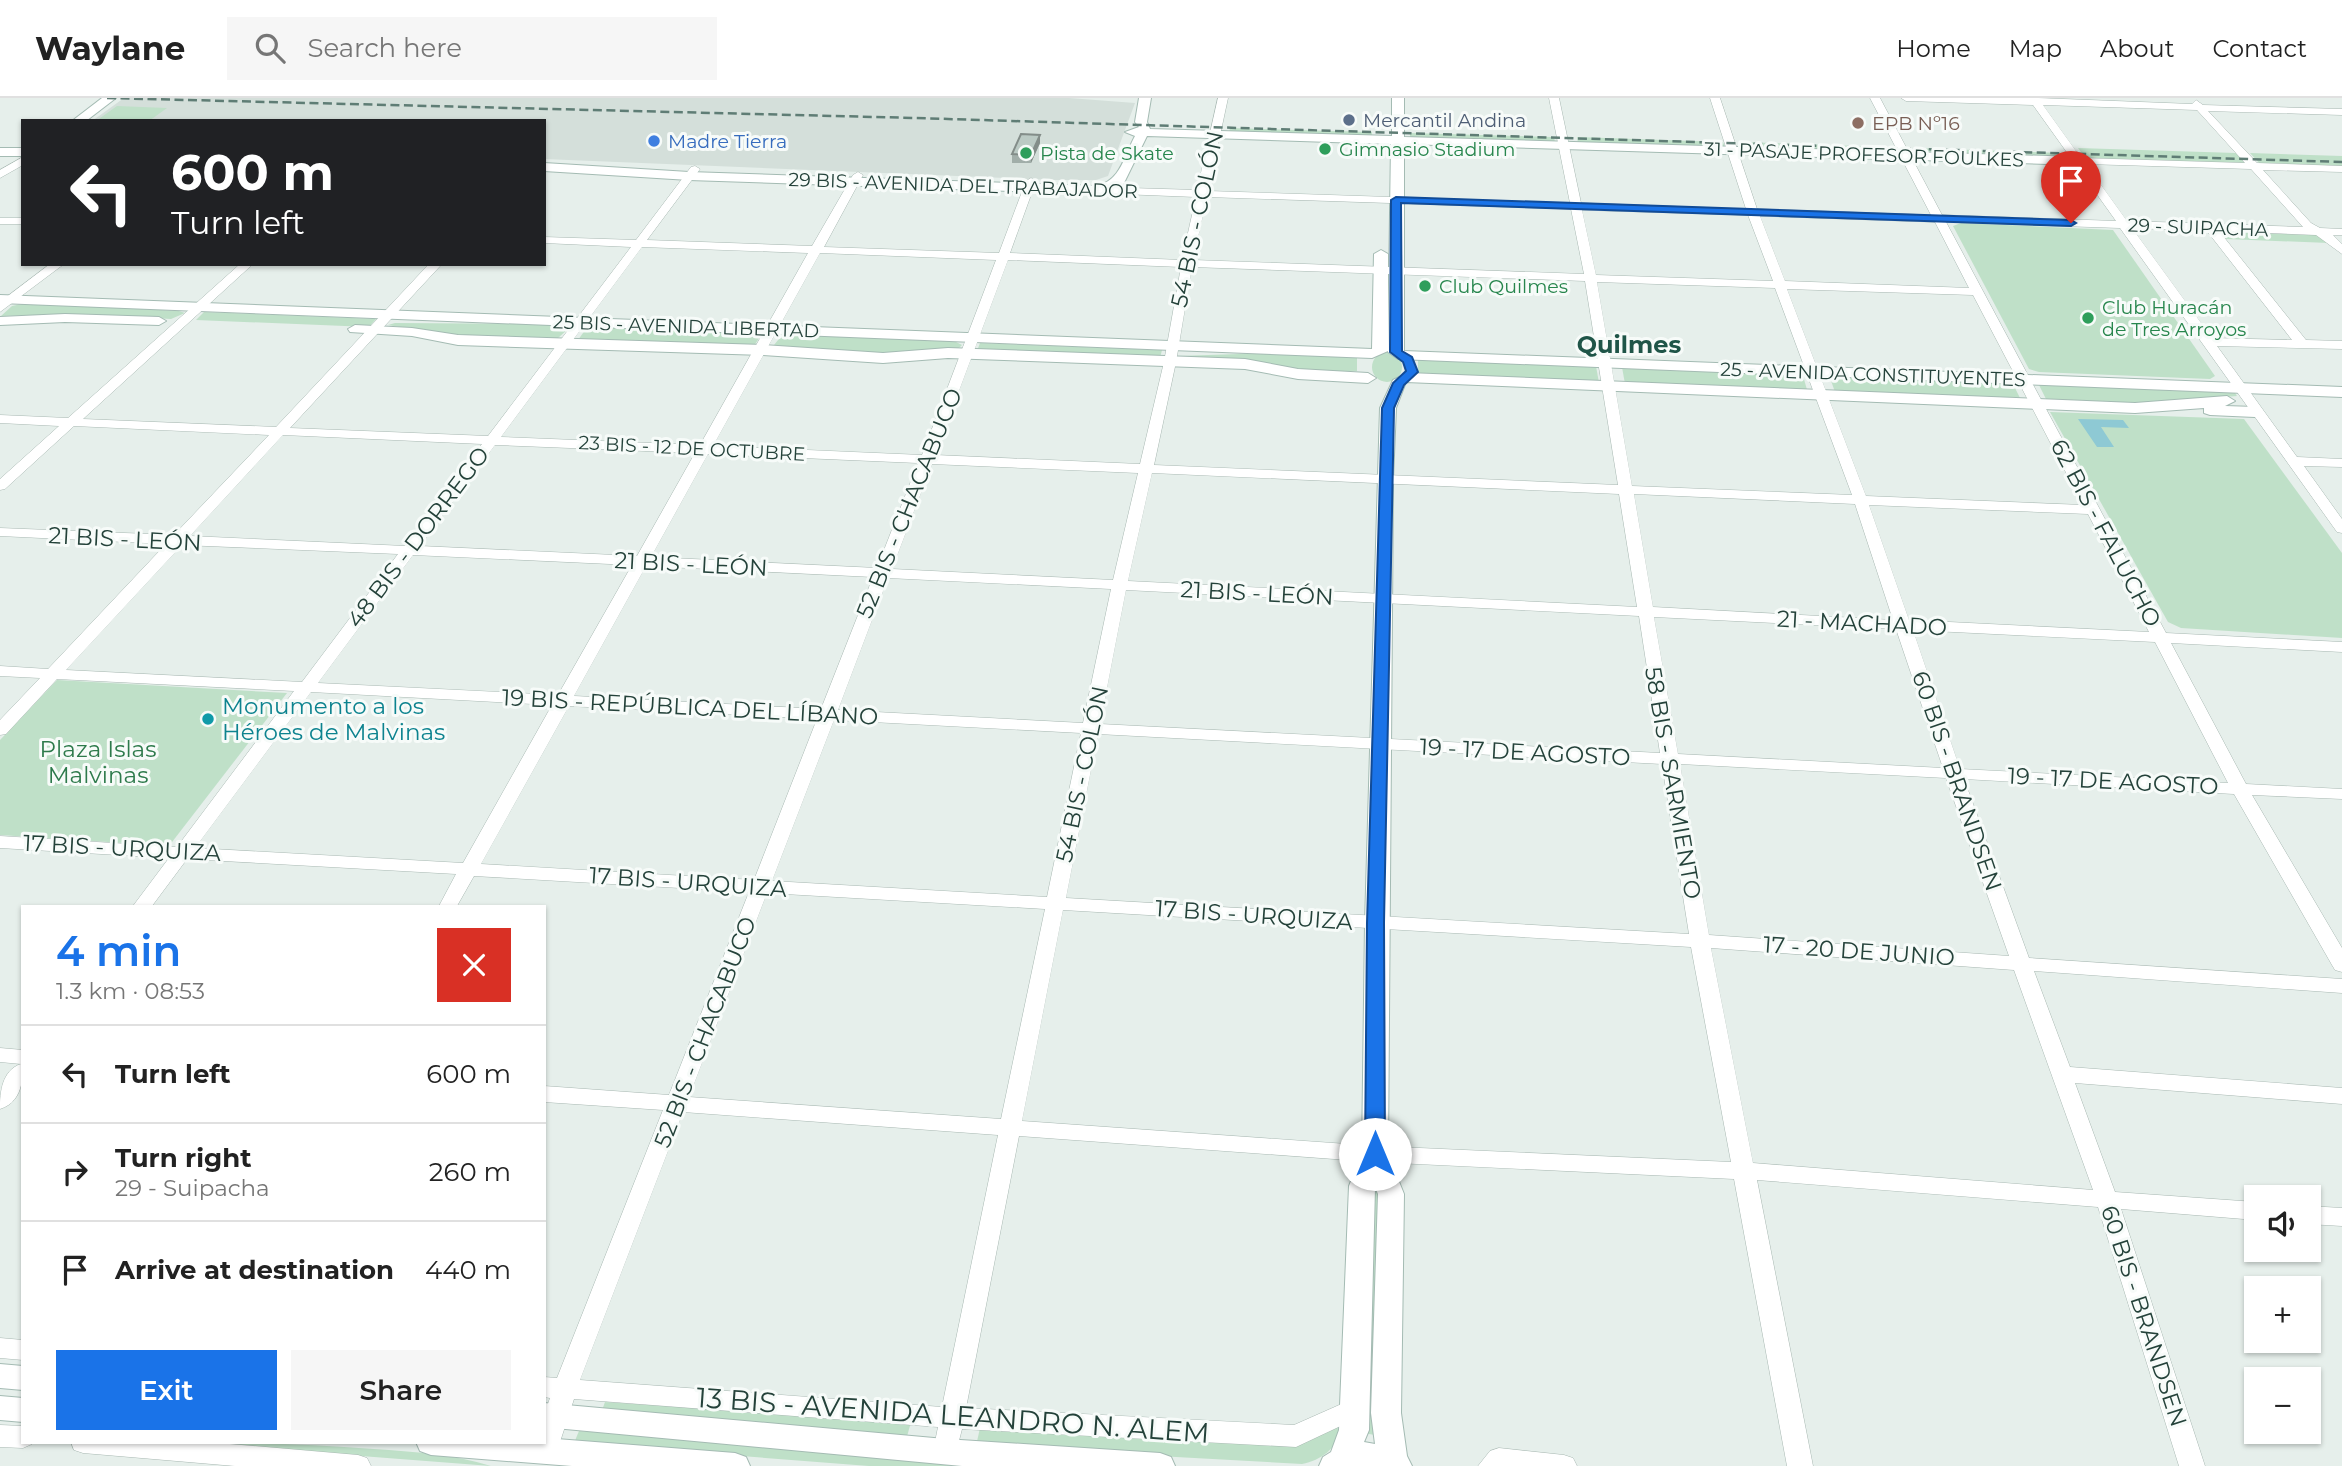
<!DOCTYPE html>
<html lang="en">
<head>
<meta charset="utf-8">
<style>
  body { margin:0; font-family:Montserrat,sans-serif; background:#f6f6f6; color:#222; height:100vh; display:flex; flex-direction:column; font-size:26px; white-space:nowrap }
  * { box-sizing:border-box; margin:0 }
  p { font-size:23px; color:#767676 }
  .icon { flex:none; width:38px; height:38px; fill:none; stroke:currentColor; stroke-width:2; stroke-linecap:round; stroke-linejoin:round }
  .map { position:relative; flex:1; overflow:hidden }
  .details { position:absolute; left:21px; top:807px; width:525px; height:539px; display:flex; flex-direction:column; background:#fff; border-radius:0px; box-shadow:0 2px 5px #0004 }
  .details>* { flex:none }
  .guide { position:absolute; left:21px; top:21px; width:525px; height:147px; border-radius:0px; box-shadow:0 2px 5px #0004; background:#202124; color:#fff; overflow:hidden }
  .controls { position:absolute; left:2244px; top:1087px; display:grid; gap:14px }
  .controls a { display:grid; place-items:center; width:77px; height:77px; border-radius:0px; background:#fff; box-shadow:0 2px 5px #0004; font-size:35px }
  .pin { position:absolute; display:grid; place-items:center; width:60px; height:60px; color:#fff; margin:-72px -30px; border-radius:50% 50% 50% 0; rotate:-45deg; box-shadow:0 0 7px #0007 }
  .pin .icon { rotate:45deg }
  .me { position:absolute; width:77px; margin:-38px; rotate:0deg; stroke-linejoin:round; filter:drop-shadow(0 0 5px #0008) }
  .turn { display:flex; align-items:center; gap:24px; height:147px; padding:0 35px; font-size:32px }
  .turn .icon { width:91px; height:91px; stroke-width:2.5 }
  .turn b { display:block; font-size:49px; line-height:60px }
  .round { display:grid; place-items:center; flex:none; width:74px; height:74px; border-radius:0px; background:#f6f6f6 }
  .overview { display:flex; align-items:center; justify-content:space-between; height:119px; padding:0 35px }
  h1 { font-size:42px; font-weight:600; line-height:52px; color:#1a73e8 }
  .primary-button { display:flex; gap:14px; margin-top:auto; padding:14px 35px }
  .primary-button a { flex:1; height:80px; border-radius:0px; background:#1a73e8; color:#fff; font-size:28px; font-weight:600; line-height:80px; text-align:center }
  .primary-button a+a { background:#f6f6f6; color:#222 }
  ul { padding:0; list-style:none }
  li { display:flex; align-items:center; gap:21px; height:98px; padding:0 35px; border-top:2px solid #e0e0e0 }
  li div { flex:1 }
  li b { display:block; font-size:26px }
  li em { font-style:normal }
  header { display:flex; align-items:center; gap:42px; box-sizing:border-box; height:98px; padding:0 35px; background:#fff; border-bottom:2px solid #e0e0e0 }
  header strong { font-size:33px }
  nav { display:flex; gap:38px; margin-inline-start:auto; font-size:24px }
  .search { width:490px; height:63px; background:#f6f6f6; display:flex; align-items:center; gap:18px; box-sizing:border-box; padding:0 24px; border-radius:0px; color:#767676; font-size:26px }
  .map>svg:first-child { display:block }
  .built { fill:#d4dfda }
  .green { fill:#bfe0c8 }
  .water { fill:#8ec9d4 }
  .lines { fill:none; stroke-linecap:round; stroke-linejoin:round }
  .street-casing { stroke:#a8b8b2; stroke-width:1 }
  .secondary-casing { stroke:#a4bbb3; stroke-width:2 }
  .street { fill:#fff; fill-rule:evenodd }
  .secondary { fill:#fff; fill-rule:evenodd }
  .rail { stroke:#5f7d75; stroke-width:2.5; stroke-dasharray:9 4.5; stroke-linecap:butt }
  .wall { fill:#a1aea9 }
  .shaded-wall { fill:#838d89 }
  .building { fill:#bbcac4; stroke:#838d89; stroke-width:2 }
  .route { fill:#1a73e8; stroke:#114b97; stroke-width:2 }
  .service-dot { fill:#5c6f8a; stroke:#f7fbf9; stroke-width:2.5 }
  .education-dot { fill:#8d6e63; stroke:#f7fbf9; stroke-width:2.5 }
  .shop-dot { fill:#3f7fe0; stroke:#f7fbf9; stroke-width:2.5 }
  .leisure-dot { fill:#2e9e5b; stroke:#f7fbf9; stroke-width:2.5 }
  .culture-dot { fill:#0f9aa8; stroke:#f7fbf9; stroke-width:2.5 }
  .labels { text-anchor:middle; stroke-width:6; stroke-linejoin:round; paint-order:stroke }
  .far-service-label { font-size:19px; fill:#4e5e75; stroke:#f7fbf9; text-anchor:start }
  .far-education-label { font-size:19px; fill:#785e54; stroke:#f7fbf9; text-anchor:start }
  .far-shop-label { font-size:19px; fill:#366cbe; stroke:#f7fbf9; text-anchor:start }
  .far-leisure-label { font-size:19px; fill:#27864d; stroke:#f7fbf9; text-anchor:start }
  .far-street-label { font-size:19px; fill:#24423a; stroke:#f7fbf9 }
  .street-label { font-size:23px; fill:#24423a; stroke:#f7fbf9 }
  .culture-label { font-size:23px; fill:#0d838f; stroke:#f7fbf9; text-anchor:start }
  .park-label { font-size:23px; fill:#2d7a4b; stroke:#f7fbf9 }
  .far-district-label { font-size:24px; font-weight:bold; fill:#1f5548; stroke:#f7fbf9 }
  .near-street-label { font-size:28px; fill:#24423a; stroke:#f7fbf9 }
</style>
</head>
<body>
<header>
<strong>Waylane</strong>
<div class="search"><svg class="icon" aria-label="search" viewBox="0 0 24 24"><circle cx="10" cy="10" r="6"/><path d="M15 15l6 6"/></svg>Search here</div>
<nav><a>Home</a><a>Map</a><a>About</a><a>Contact</a></nav>
</header>
<div class="map">
<svg width="2342" height="1368" viewBox="0 0 2342 1368">
  <rect width="100%" height="100%" fill="#e6efeb"/>
  <!-- built -->
  <polygon class="built" points="124,0 1069,0 1135,5 1108,78 1096,82 1053,82 544,61 544,23 92,23"/>
  <!-- green -->
  <g class="green">
    <polygon points="117,8 167,10 149,23 96,23"/>
    <polygon points="1230,30 1372,34 1372,39 1229,35"/>
    <polygon points="1410,35 1554,39 1555,44 1410,40"/>
    <polygon points="1577,39 1723,44 1725,49 1578,45"/>
    <polygon points="1742,44 1889,49 1892,54 1744,50"/>
    <polygon points="1915,50 2063,55 2067,60 1918,56"/>
    <polygon points="2078,50 2236,55 2246,66 2086,61"/>
    <polygon points="2250,55 2342,58 2342,69 2260,66"/>
    <polygon points="1961,125 2113,132 2215,278 2210,281 2039,274 2029,271 1953,128"/>
    <polygon points="2220,134 2322,137 2329,145 2226,141"/>
    <polygon points="26,205 179,213 185,215 171,221 84,216 1,218 12,208"/>
    <polygon points="204,214 376,221 369,229 196,222"/>
    <polygon points="395,225 556,226 569,230 557,241 464,240 388,227"/>
    <polygon points="588,228 763,234 754,248 578,242"/>
    <polygon points="783,236 954,243 962,247 958,251 890,257 776,249 774,247"/>
    <polygon points="980,245 1162,252 1160,260 977,253"/>
    <circle cx="1387" cy="269" r="15"/>
    <polygon points="1269,255 1353,259 1357,260 1357,273 1301,273 1178,258"/>
    <polygon points="1418,261 1596,268 1599,285 1418,278"/>
    <polygon points="1622,269 1803,278 1808,295 1625,286"/>
    <polygon points="1829,277 2012,284 2021,302 1835,294"/>
    <polygon points="2038,285 2235,295 2237,298 2133,306 2047,303"/>
    <polygon points="2050,314 2244,321 2342,455 2342,540 2181,530 2168,524"/>
    <polygon points="57,582 287,595 169,748 0,737 0,642"/>
    <polygon points="1375,1091 1381,1091 1375,1337 1363,1335"/>
    <polygon points="605,1304 911,1324 906,1342 601,1315"/>
    <path d="M1339,1327C1340,1350 1321,1362 1302,1366L976,1348L980,1330Z"/>
    <polygon points="579,1333 1040,1368 869,1368 574,1345"/>
    <path d="M179,1344C244,1344 309,1346 374,1351C414,1354 453,1356 491,1368Z"/>
  </g>
  <!-- water -->
  <polygon class="water" points="2078,321 2123,322 2129,330 2101,329 2114,349 2097,349"/>
  <g class="lines">
    <!-- street casing -->
    <g class="street-casing">
      <g id="street">
        <path d="M1218,0H1228L1208,93L1570,105L1549,0H1559L1581,105L1746,111L1710,0H1720L1757,111L1931,117L1870,0H1880L1942,117L2116,123L2033,7L1906,3L1901,0H2038L2192,6L2196,2L2203,7L2342,11V17L2208,13L2257,65L2342,68V74L2263,72L2311,125L2320,130L2342,131V137H2333L2342,146V156L2316,137L2219,133L2306,242L2342,243V251L2217,248L2297,359L2342,361V369L2304,368L2342,421V435L2337,434L2120,130L1946,124L2166,535L2342,544V554L2171,545L2246,686L2342,691V701L2252,697L2342,850V874L2335,872L2332,867L2234,696L1964,681L2029,860L2342,881V895L2034,873L2070,969L2342,990V1006L2075,985L2115,1094L2256,1104V1122L2121,1111L2205,1368H2179L2098,1109L1757,1082L1813,1368H1787L1734,1081L1375,1064L1019,1038L966,1310L1294,1327L1355,1300L1364,1303L1367,1310L1364,1317L1296,1349L962,1331L954,1362L945,1365L936,1362L933,1354L938,1329L574,1301L557,1353L554,1361L545,1364L536,1361L533,1353L535,1344H544V1317L550,1300L544,1299V1279L557,1280L663,1012L544,1004V988L669,997L749,794L474,778L457,808H439L456,776L187,761L152,808H133L169,760L0,750V738L177,749L294,593L57,581L6,636L0,637V622L40,580L0,578V568L48,571L166,446L0,438V430L174,437L269,337L74,328L5,391L0,392V381L59,328L0,325V317L68,320L240,166H253L83,321L276,329L429,166H442L290,330L488,338L631,149L544,145V139L636,142L691,69L695,68L700,71L647,142L812,148L853,77L858,74L863,77L824,149L999,155L1026,83L1031,80L1036,83L1010,155L1182,162L1196,99L1096,95L1091,92L1096,89L1197,92ZM2043,7L2197,12L2245,65L2081,60ZM2086,66L2251,71L2303,129L2127,123ZM1207,99L1571,111L1584,176L1193,162ZM1582,112L1748,117L1773,183L1596,177ZM1760,118L1935,124L1969,190L1785,183ZM2132,130L2207,133L2292,242L2212,240ZM642,149L808,155L700,347L501,339ZM820,155L996,162L922,357L713,348ZM1008,162L1181,169L1164,264L1140,366L935,357ZM1192,169L1585,183L1618,387L1154,367L1176,264ZM1597,184L1775,190L1852,397L1632,388ZM1787,191L1973,197L2083,407L1866,398ZM283,337L482,346L405,448L190,438ZM495,347L695,355L637,458L420,448ZM708,356L918,365L877,470L651,459ZM932,366L1138,375L1113,482L892,471ZM1152,375L1619,396L1637,509L1128,483ZM1634,396L1855,406L1893,522L1653,509ZM1869,407L2088,416L2149,534L1909,522ZM182,447L398,456L302,584L66,572ZM413,457L632,467L558,597L318,585ZM646,468L873,479L821,611L574,598ZM888,480L1111,491L1083,625L838,612ZM1126,492L1639,518L1660,655L1100,626ZM1654,519L1896,531L1943,670L1678,656ZM1913,532L2155,544L2228,685L1960,671ZM311,594L552,607L463,765L195,750ZM569,608L817,621L754,782L481,766ZM834,622L1081,635L1047,799L772,783ZM1098,636L1662,666L1689,836L1066,800ZM1680,666L1946,680L2009,858L1709,837ZM767,795L1045,811L1001,1021L689,999ZM1063,812L1691,849L1731,1064L1375,1048L1022,1023ZM1711,850L2014,872L2093,1092L1753,1065ZM683,1014L998,1037L942,1309L580,1282Z"/>
        <polygon points="23,59 23,67 0,80 0,72"/>
        <rect x="0" y="120" width="23" height="6"/>
        <polygon points="50,166 64,166 0,214 0,204"/>
        <path d="M0,950L23,952C23,973 26,1003 0,1011C0,994 2,972 21,966L0,964Z"/>
        <polygon points="2308,1108 2342,1110 2342,1128 2308,1126"/>
        <polygon points="0,1240 23,1242 23,1262 0,1260"/>
        <polygon points="0,1327 23,1328 23,1344 33,1344 32,1346 23,1350 0,1349"/>
        <polygon points="71,1344 206,1344 358,1357 367,1360 371,1368 235,1368 83,1355 74,1352"/>
        <polygon points="1499,1350 1564,1357 1573,1360 1577,1368 1478,1368 1490,1353"/>
      </g>
    </g>
    <!-- secondary casing -->
    <g class="secondary-casing">
      <g id="secondary">
        <polygon points="102,0 116,0 86,23 72,23"/>
        <path d="M1139,0H1151L1147,24L1150,31L1392,38V0H1404V39L2079,59L2085,63L2079,67L1404,46V253L2342,289V299L1398,261L1388,254L1391,46L1147,38L1123,87L1096,96L689,82L544,73V65L689,74L1096,88C1121,83 1124,58 1135,38L1125,34L1139,29L1135,24Z"/>
        <rect x="0" y="50" width="23" height="8"/>
        <polygon points="1381,152 1388,156 1388,253 1372,260 0,205 0,197 1372,251 1374,156"/>
        <polygon points="65,216 159,219 166,223 159,227 65,224 0,227 0,219"/>
        <polygon points="355,227 412,230 458,237 763,247 883,255 948,250 1245,261 1298,271 1368,275 1376,280 1368,285 1298,281 1245,271 948,260 883,265 763,257 458,247 412,238 350,234 348,231"/>
        <path d="M1408,275L2135,305L2227,298L2235,303L2225,308L2255,309L2263,314L2255,319L2210,317L2204,315V310L2135,315L1406,284L1396,310L1393,381L1388,1056L1404,1096L1401,1315L1407,1358L1412,1368H1319L1323,1359L1331,1354L1339,1332L1349,1088L1362,1056L1365,825L1380,310L1393,282ZM1375,1089L1378,1096L1371,1315L1375,1346L1364,1344L1369,1332Z"/>
        <polygon points="0,1266 23,1268 23,1292 0,1290"/>
        <polygon points="0,1298 23,1300 23,1324 0,1322"/>
        <polygon points="544,1305 945,1341 1160,1355 1171,1359 1175,1368 962,1368 544,1329"/>
        <polygon points="544,1340 735,1355 746,1359 750,1368 572,1368 431,1357 420,1353 416,1344 544,1344"/>
      </g>
    </g>
    <!-- street -->
    <use href="#street" class="street"/>
    <!-- secondary -->
    <use href="#secondary" class="secondary"/>
    <!-- rail -->
    <polyline class="rail" points="107,0 916,20 2342,64"/>
  </g>
  <!-- wall -->
  <polygon class="wall" points="1040,45 1031,65 1012,65 1012,56"/>
  <!-- shaded-wall -->
  <polygon class="shaded-wall" points="1040,37 1040,45 1031,65 1031,57"/>
  <!-- building -->
  <polygon class="building" points="1021,36 1040,37 1031,57 1012,56"/>
  <!-- route -->
  <polygon class="route" points="1396,99 2071,122 2076,125 2071,128 1401,105 1402,253 1412,259 1418,274 1404,287 1394,310 1384,825 1385,1056 1375,1063 1365,1056 1367,825 1382,310 1393,285 1406,273 1403,264 1390,254 1391,102"/>
  <!-- markers -->
  <circle class="service-dot" cx="1349" cy="22" r="7"/>
  <circle class="education-dot" cx="1858" cy="25" r="7"/>
  <circle class="shop-dot" cx="654" cy="43" r="7"/>
  <g class="leisure-dot">
    <circle cx="1325" cy="51" r="7"/>
    <circle cx="1026" cy="55" r="7"/>
    <circle cx="1425" cy="188" r="7"/>
    <circle cx="2088" cy="220" r="7"/>
  </g>
  <circle class="culture-dot" cx="208" cy="621" r="7"/>
  <g class="labels">
    <!-- far-service labels -->
    <g class="far-service-label">
      <text x="1363" y="29">Mercantil Andina</text>
    </g>
    <!-- far-education labels -->
    <g class="far-education-label">
      <text x="1872" y="32">EPB Nº16</text>
    </g>
    <!-- far-shop labels -->
    <g class="far-shop-label">
      <text x="668" y="50">Madre Tierra</text>
    </g>
    <!-- far-leisure labels -->
    <g class="far-leisure-label">
      <text x="1339" y="58">Gimnasio Stadium</text>
      <text x="1040" y="62">Pista de Skate</text>
      <text x="1439" y="195">Club Quilmes</text>
      <text x="2102" y="216">Club Huracán<tspan x="2102" dy="22">de Tres Arroyos</tspan></text>
    </g>
    <!-- far-street labels -->
    <g class="far-street-label">
      <text transform="translate(1864 56) rotate(2)" y="7">31 - PASAJE PROFESOR FOULKES</text>
      <text transform="translate(963 87) rotate(2)" y="7">29 BIS - AVENIDA DEL TRABAJADOR</text>
      <text transform="translate(2198 129) rotate(2)" y="7">29 - SUIPACHA</text>
      <text transform="translate(686 228) rotate(2)" y="7">25 BIS - AVENIDA LIBERTAD</text>
      <text transform="translate(1873 276) rotate(2)" y="7">25 - AVENIDA CONSTITUYENTES</text>
      <text transform="translate(692 350) rotate(3)" y="7">23 BIS - 12 DE OCTUBRE</text>
    </g>
    <!-- street labels -->
    <g class="street-label">
      <text transform="translate(1197 121) rotate(-78)" y="8">54 BIS - COLÓN</text>
      <text transform="translate(909 405) rotate(-68)" y="8">52 BIS - CHACABUCO</text>
      <text transform="translate(2106 435) rotate(62)" y="8">62 BIS - FALUCHO</text>
      <text transform="translate(418 439) rotate(-53)" y="8">48 BIS - DORREGO</text>
      <text transform="translate(125 441) rotate(3)" y="8">21 BIS - LEÓN</text>
      <text transform="translate(691 466) rotate(3)" y="8">21 BIS - LEÓN</text>
      <text transform="translate(1257 495) rotate(3)" y="8">21 BIS - LEÓN</text>
      <text transform="translate(1862 525) rotate(3)" y="8">21 - MACHADO</text>
      <text transform="translate(690 609) rotate(3)" y="8">19 BIS - REPÚBLICA DEL LÍBANO</text>
      <text transform="translate(1525 654) rotate(3)" y="8">19 - 17 DE AGOSTO</text>
      <text transform="translate(1082 676) rotate(-78)" y="8">54 BIS - COLÓN</text>
      <text transform="translate(1957 683) rotate(71)" y="8">60 BIS - BRANDSEN</text>
      <text transform="translate(2113 683) rotate(3)" y="8">19 - 17 DE AGOSTO</text>
      <text transform="translate(1673 685) rotate(80)" y="8">58 BIS - SARMIENTO</text>
      <text transform="translate(122 750) rotate(3)" y="8">17 BIS - URQUIZA</text>
      <text transform="translate(688 784) rotate(4)" y="8">17 BIS - URQUIZA</text>
      <text transform="translate(1254 817) rotate(4)" y="8">17 BIS - URQUIZA</text>
      <text transform="translate(1859 853) rotate(4)" y="8">17 - 20 DE JUNIO</text>
      <text transform="translate(705 934) rotate(-69)" y="8">52 BIS - CHACABUCO</text>
      <text transform="translate(2144 1218) rotate(72)" y="8">60 BIS - BRANDSEN</text>
    </g>
    <!-- culture labels -->
    <g class="culture-label">
      <text x="222" y="616">Monumento a los<tspan x="222" dy="26">Héroes de Malvinas</tspan></text>
    </g>
    <!-- park labels -->
    <g class="park-label">
      <text x="98" y="659">Plaza Islas<tspan x="98" dy="26">Malvinas</tspan></text>
    </g>
    <!-- far-district labels -->
    <g class="far-district-label">
      <text x="1629" y="255">Quilmes</text>
    </g>
    <!-- near-street labels -->
    <g class="near-street-label">
      <text transform="translate(953 1317) rotate(4)" y="10">13 BIS - AVENIDA LEANDRO N. ALEM</text>
    </g>
  </g>
</svg>
<div class="controls">
<a><svg class="icon" aria-label="sound" viewBox="0 0 24 24"><path d="M4 9h4l5-4v14l-5-4H4zM17 9q2 3 0 6"/></svg></a>
<a>+</a>
<a>−</a>
</div>
<div class="pin" style="left:2071px;top:125px;background:#d93025"><svg class="icon" aria-label="arrive" viewBox="0 0 24 24"><path d="M6 21V4h12l-3 4 3 4H6"/></svg></div>
<svg class="me" style="left:1375px;top:1056px" viewBox="-20 -20 40 40"><circle r="19" fill="#fff"/><path d="M0-13L10 11 0 6-10 11z" fill="#1a73e8"/></svg>
<div class="guide">
<div class="turn"><svg class="icon" aria-label="left" viewBox="0 0 24 24"><path d="M17 20v-9H6M10 6l-5 5 5 5"/></svg><div><b>600 m</b>Turn left</div></div>
</div>
<section class="details">
<div class="overview"><div><h1>4 min</h1><p>1.3 km · 08:53</p></div><a class="round" style="background:#d93025;color:#fff"><svg class="icon" aria-label="close" viewBox="0 0 24 24"><path d="M6 6l12 12M18 6L6 18"/></svg></a></div>
<ul>
<li><svg class="icon" aria-label="left" viewBox="0 0 24 24"><path d="M17 20v-9H6M10 6l-5 5 5 5"/></svg><div><b>Turn left</b></div><em>600 m</em></li>
<li><svg class="icon" aria-label="right" viewBox="0 0 24 24"><path d="M7 20v-9h11M14 6l5 5-5 5"/></svg><div><b>Turn right</b><p>29 - Suipacha</p></div><em>260 m</em></li>
<li><svg class="icon" aria-label="arrive" viewBox="0 0 24 24"><path d="M6 21V4h12l-3 4 3 4H6"/></svg><div><b>Arrive at destination</b></div><em>440 m</em></li>
</ul>
<div class="primary-button"><a>Exit</a><a>Share</a></div>
</section>
</div>
</body>
</html>
